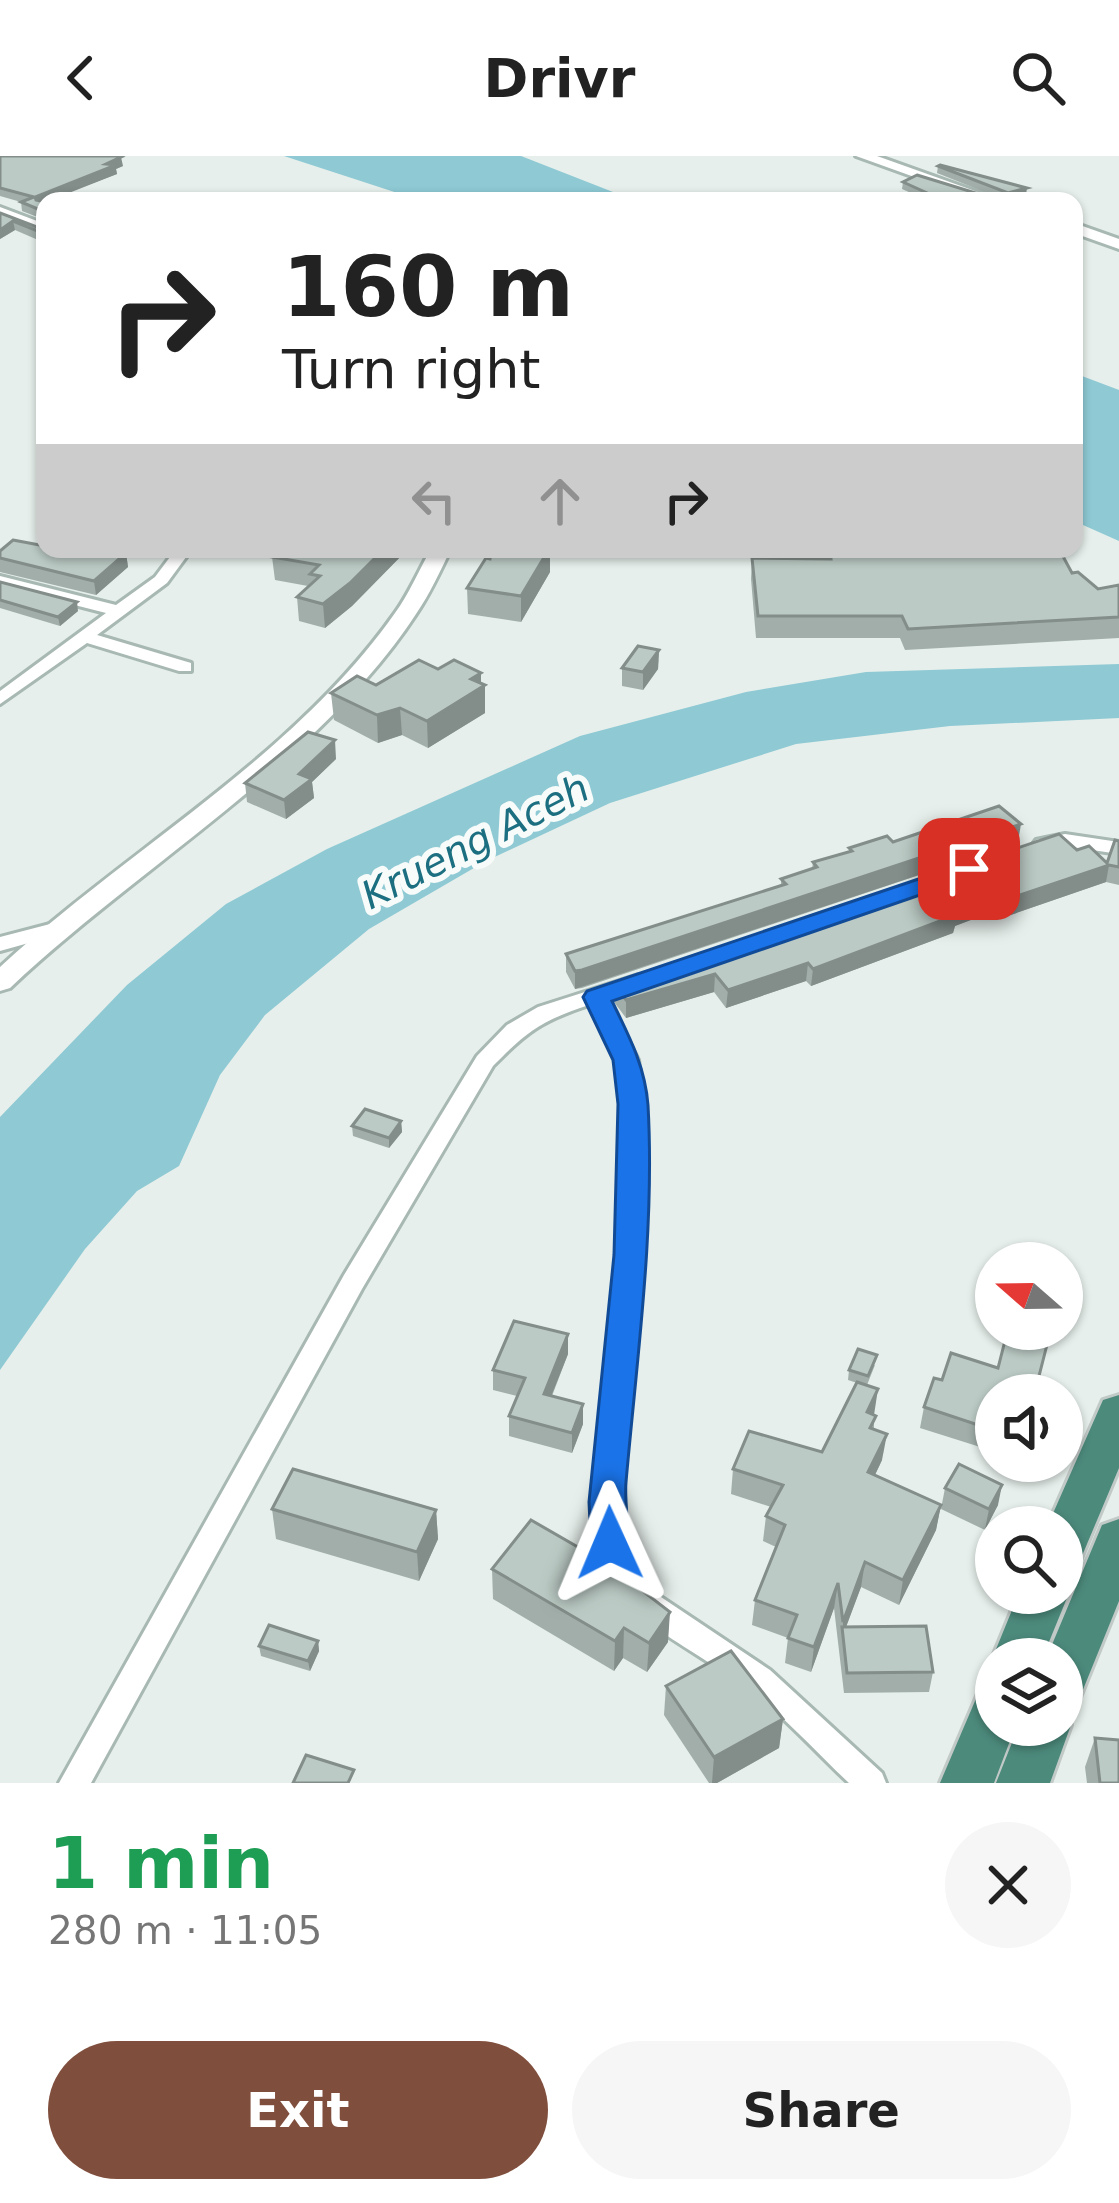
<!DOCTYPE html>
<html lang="en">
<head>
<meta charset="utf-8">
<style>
  body { margin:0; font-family:"DejaVu Sans",sans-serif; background:#f6f6f6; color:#222; height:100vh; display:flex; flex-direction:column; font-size:45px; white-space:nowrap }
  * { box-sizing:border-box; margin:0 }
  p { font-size:39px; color:#767676 }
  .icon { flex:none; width:66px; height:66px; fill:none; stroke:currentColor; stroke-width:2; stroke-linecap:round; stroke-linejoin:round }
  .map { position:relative; height:1627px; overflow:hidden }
  .details { display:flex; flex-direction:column; background:#fff; flex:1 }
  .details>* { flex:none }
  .top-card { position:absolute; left:36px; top:36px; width:1047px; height:366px; border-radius:24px; box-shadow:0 3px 9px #0004; background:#fff; color:#222; overflow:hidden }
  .needle { width:78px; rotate:290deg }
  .fabs { position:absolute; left:975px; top:1086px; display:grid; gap:24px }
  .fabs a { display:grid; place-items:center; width:108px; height:108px; border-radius:50%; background:#fff; box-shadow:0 3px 9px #0004; font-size:60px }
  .pin { position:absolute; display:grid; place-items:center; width:102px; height:102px; color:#fff; margin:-51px; border-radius:24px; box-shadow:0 6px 18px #0006 }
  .me { position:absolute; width:132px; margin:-66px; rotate:359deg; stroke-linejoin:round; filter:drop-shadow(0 0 9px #0008) }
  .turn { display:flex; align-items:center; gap:42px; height:252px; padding:0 48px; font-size:54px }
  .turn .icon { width:156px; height:156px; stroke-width:2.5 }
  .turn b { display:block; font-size:84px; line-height:102px }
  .lanes { display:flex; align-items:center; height:114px; padding:0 48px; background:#0003; justify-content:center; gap:60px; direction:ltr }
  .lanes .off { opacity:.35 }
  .round { display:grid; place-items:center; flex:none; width:126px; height:126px; border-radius:63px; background:#f6f6f6 }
  .head { display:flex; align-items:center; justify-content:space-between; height:204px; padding:0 48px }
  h1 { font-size:72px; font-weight:700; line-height:90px; color:#1e9e55 }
  .primary-button { display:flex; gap:24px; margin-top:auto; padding:24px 48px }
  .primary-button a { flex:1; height:138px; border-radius:72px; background:#804e3d; color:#fff; font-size:48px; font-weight:700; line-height:138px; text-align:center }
  .primary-button a+a { background:#f6f6f6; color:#222 }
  header { display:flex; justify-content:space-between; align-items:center; height:156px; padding:0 48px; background:#fff; font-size:54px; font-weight:700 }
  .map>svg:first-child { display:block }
  .water { fill:#8ec9d4 }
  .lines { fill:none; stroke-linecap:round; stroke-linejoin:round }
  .minor-casing { stroke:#a8b8b2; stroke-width:6 }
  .tertiary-casing { stroke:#a8b8b2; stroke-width:6 }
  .trunk-casing { stroke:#c2cac8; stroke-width:6 }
  .minor { fill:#fff; fill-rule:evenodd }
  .tertiary { fill:#fff; fill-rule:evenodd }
  .trunk { fill:#4c8a7c; fill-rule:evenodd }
  .wall { fill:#a1aea9 }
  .shaded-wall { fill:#838d89 }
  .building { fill:#bbcac4; stroke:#838d89; stroke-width:3 }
  .route { fill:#1a73e8; stroke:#114b97; stroke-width:3 }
  .labels { text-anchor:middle; stroke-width:12; stroke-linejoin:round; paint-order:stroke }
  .water-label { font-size:39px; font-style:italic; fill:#1c6f80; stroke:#f7fbf9 }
</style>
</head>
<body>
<header><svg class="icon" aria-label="back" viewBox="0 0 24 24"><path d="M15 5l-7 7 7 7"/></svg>Drivr<svg class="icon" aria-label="search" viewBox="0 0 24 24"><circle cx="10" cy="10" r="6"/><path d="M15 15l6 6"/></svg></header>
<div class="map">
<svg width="1119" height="1627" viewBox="0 0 1119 1627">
  <rect width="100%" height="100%" fill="#e6efeb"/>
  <!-- water -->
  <g class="water">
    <polygon points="284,0 521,0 636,45 422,45"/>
    <polygon points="1074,217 1119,234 1119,385 1074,365"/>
    <polygon points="1119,508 1119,562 950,570 796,588 610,647 486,705 369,773 265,859 220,919 179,1010 137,1035 85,1093 0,1214 0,961 127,829 226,748 327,693 580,580 746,536 866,516"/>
  </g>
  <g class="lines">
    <!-- minor casing -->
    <g class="minor-casing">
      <g id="minor">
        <polygon points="176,393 192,393 167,427 97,479 191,507 191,515 179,515 87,487 0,548 0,535 106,457 0,430 0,420 116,449 155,421"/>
        <polygon points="1065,678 1119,686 1119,698 1065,690 1043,694 1033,688 1036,684"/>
        <polygon points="54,767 64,773 61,778 0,795 0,781"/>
        <path d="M638,819L645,821L649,826L645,831L608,843L638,904L644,948L642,1099L621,1346L629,1414L649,1433L770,1514L882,1617L886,1627H849C816,1596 784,1560 747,1532C711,1504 619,1458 601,1420L593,1346L618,1099L622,948L616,904L589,849C543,864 527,875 493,910L362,1133L91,1627H59L344,1119L477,900L507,869L538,851Z"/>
      </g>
    </g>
    <!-- tertiary casing -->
    <g class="tertiary-casing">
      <g id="tertiary">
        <polygon points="856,0 877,0 1003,45 981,45"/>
        <polygon points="0,51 45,68 45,78 0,61"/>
        <polygon points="1074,67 1119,83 1119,93 1074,77"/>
        <path d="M431,393H451C440,415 430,438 416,458C320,605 138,711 10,832L0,835V811C129,692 293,602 395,457C409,438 419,414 431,393Z"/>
      </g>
    </g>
    <!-- trunk casing -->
    <g class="trunk-casing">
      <g id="trunk">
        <polygon points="1119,1239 1119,1312 1079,1407 1062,1413 1062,1371 1047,1371 1103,1244"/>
        <polygon points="1119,1363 1119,1445 1080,1541 1062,1548 1062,1503 1046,1503 1102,1369"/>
        <polygon points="1062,1423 1069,1437 1042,1503 996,1503 996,1512 992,1503 1019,1437 1062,1437"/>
        <polygon points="996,1531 996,1569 1016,1569 994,1627 940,1627 978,1538"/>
        <polygon points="1062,1552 1071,1569 1050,1627 996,1627 1019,1569 1062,1569"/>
      </g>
    </g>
    <!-- minor -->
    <use href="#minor" class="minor"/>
    <!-- tertiary -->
    <use href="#tertiary" class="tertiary"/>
    <!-- trunk -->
    <use href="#trunk" class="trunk"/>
  </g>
  <!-- wall -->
  <g class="wall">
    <polygon points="0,0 123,10 116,13 117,18 45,45 45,64 22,55 21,46 0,40"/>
    <polygon points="938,10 1026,39 1007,45 937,17"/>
    <polygon points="903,26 992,42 992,45 929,45 902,33"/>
    <polygon points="0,57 42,73 45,71 45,87 15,74 0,83"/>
    <polygon points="45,393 128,393 124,396 126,397 128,411 96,439 0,416 0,395"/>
    <polygon points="408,393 352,450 325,472 299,465 297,441 308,430 275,424 272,401"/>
    <polygon points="826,393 941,393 945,397 1072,417 1098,433 1119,429 1119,482 905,494 900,482 756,482 751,423 752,402 827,403"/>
    <polygon points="550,416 521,466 468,458 467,432"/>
    <polygon points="0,426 78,455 60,470 0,452"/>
    <polygon points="659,494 658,513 643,534 622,530 622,512"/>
    <polygon points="438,513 481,517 481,528 485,529 485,557 428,592 402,579 378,587 334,564 331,537 376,529"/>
    <polygon points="336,603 312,626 314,642 286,663 247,646 245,627"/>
    <polygon points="1119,685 1119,729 1106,726 996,764 989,757 955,770 953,777 811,830 806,825 726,852 714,836 626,862 614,846 615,828 1077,694 1107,707"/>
    <polygon points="893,686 1018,686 582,832 575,833 566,816 566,798 781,729 781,723 812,713 813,706 849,696 849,692"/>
    <polygon points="401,965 402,976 389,992 353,980 352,970"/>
    <polygon points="568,1198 552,1240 583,1248 583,1268 572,1297 509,1280 509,1260 517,1240 493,1234 493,1214"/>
    <polygon points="875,1209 867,1229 874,1259 874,1273 882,1304 875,1319 941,1349 936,1374 899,1449 861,1431 846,1471 933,1516 929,1536 844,1537 834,1452 811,1516 785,1507 788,1482 752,1469 755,1444 776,1391 763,1385 766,1360 771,1351 731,1338 733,1313 822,1296 857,1227 848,1224 849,1214"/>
    <polygon points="942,1224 1039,1224 996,1239 996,1296 920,1272 924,1251"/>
    <polygon points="945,1332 998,1349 985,1374 941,1353"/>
    <polygon points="272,1353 436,1354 438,1383 419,1425 276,1383"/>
    <polygon points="492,1413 668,1486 647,1516 623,1502 614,1515 493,1443"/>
    <polygon points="318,1485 319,1495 310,1515 261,1500 259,1490"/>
    <polygon points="666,1530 783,1563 779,1592 717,1627 709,1627 664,1559"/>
    <polygon points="1095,1582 1119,1627 1087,1627 1085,1611"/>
  </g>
  <!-- shaded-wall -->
  <g class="shaded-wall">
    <polygon points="121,1 123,10 116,13 117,18 36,50 35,41"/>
    <polygon points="1027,32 1026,39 1007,45 1008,37"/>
    <polygon points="13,65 15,74 0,83 0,74"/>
    <polygon points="384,393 408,393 352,450 325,472 323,448"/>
    <polygon points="549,393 550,393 550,416 521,466 521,440"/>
    <polygon points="126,397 128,411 96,439 94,425"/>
    <polygon points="77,446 78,455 60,470 58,461"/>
    <polygon points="659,494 658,513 643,534 643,516"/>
    <polygon points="481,517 481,531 485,529 485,557 428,592 427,565 471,523"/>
    <polygon points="400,552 402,579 378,587 377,559"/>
    <polygon points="335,584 336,603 312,626 314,642 286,663 284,644 299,618"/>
    <polygon points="1021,668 1018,686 575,833 575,815"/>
    <polygon points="1109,709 1106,726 996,764 999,746"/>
    <polygon points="992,740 989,757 955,770 953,777 811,830 813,813 951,754"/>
    <polygon points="808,807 806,825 726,852 728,834"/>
    <polygon points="715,818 714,836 626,862 626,844"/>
    <polygon points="401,965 402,976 389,992 389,982"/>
    <polygon points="568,1178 568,1198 544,1258 544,1238"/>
    <polygon points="878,1233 874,1259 867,1256"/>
    <polygon points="583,1248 583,1268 572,1297 572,1277"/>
    <polygon points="887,1278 882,1304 864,1342 868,1316"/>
    <polygon points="1002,1329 998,1349 985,1374 989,1353"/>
    <polygon points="941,1349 936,1374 899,1449 903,1424"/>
    <polygon points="436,1354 438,1383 419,1425 417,1396"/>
    <polygon points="865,1406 861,1431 843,1479 843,1466"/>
    <polygon points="838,1427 834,1452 811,1516 814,1491"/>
    <polygon points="670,1456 668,1486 647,1516 649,1487"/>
    <polygon points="624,1472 623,1502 614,1515 615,1485"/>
    <polygon points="318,1485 319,1495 310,1515 308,1505"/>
    <polygon points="783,1563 779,1592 717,1627 712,1627 714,1601"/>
  </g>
  <!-- building -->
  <g class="building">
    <polygon points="0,0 116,0 121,1 106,8 116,9 35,41 36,44 45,46 45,56 21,46 34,41 0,32"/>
    <polygon points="940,9 1027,32 1008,37 938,10"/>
    <polygon points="917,19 992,42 979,45 945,45 903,26"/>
    <polygon points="0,57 42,73 45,71 45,78 13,65 0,74"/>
    <polygon points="13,384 45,390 45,393 109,393 126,397 94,425 0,402 0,395"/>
    <polygon points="279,393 384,393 350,427 323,448 297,441 320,420 310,418 319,409 272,401"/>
    <polygon points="492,393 549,393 521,440 467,432 486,402 490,403"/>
    <polygon points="830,393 941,393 945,397 1059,393 1072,417 1078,416 1098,433 1119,429 1119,461 908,473 902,460 758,460 752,402 831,403"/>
    <polygon points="0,426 77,446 58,461 0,444"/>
    <polygon points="638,490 659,494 643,516 622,512"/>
    <polygon points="419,504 438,513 454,504 481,517 471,523 485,529 427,565 400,552 377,559 331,537 357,520 376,529"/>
    <polygon points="308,576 335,584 299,618 312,623 284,644 245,627"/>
    <polygon points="999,650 1021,668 582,814 575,815 566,798 786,728 781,723 817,711 813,706 852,695 849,692 887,680 893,686"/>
    <polygon points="1059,678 1077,694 1089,690 1107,707 1115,684 1119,685 1119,711 1109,709 999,746 992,740 951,754 956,759 813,813 808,807 728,834 715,818 626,844 615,828"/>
    <polygon points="365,953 401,965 389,982 352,970"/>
    <polygon points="514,1165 568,1178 544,1238 583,1248 572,1277 509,1260 525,1222 493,1214"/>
    <polygon points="1008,1173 1051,1173 1038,1224 1059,1231 1057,1239 996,1239 996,1275 924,1251 934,1222 942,1224 951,1197 998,1212"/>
    <polygon points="858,1193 877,1199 868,1220 849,1214"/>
    <polygon points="857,1226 878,1233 867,1256 876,1260 870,1272 887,1278 868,1316 941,1349 903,1424 865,1406 843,1466 838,1427 814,1491 788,1482 797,1459 755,1444 785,1369 766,1360 783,1329 733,1313 749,1275 822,1296"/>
    <polygon points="959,1308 1002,1329 989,1353 945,1332"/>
    <polygon points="293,1313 436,1354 417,1396 272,1353"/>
    <polygon points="531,1364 609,1409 670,1456 649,1487 624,1472 615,1485 492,1413"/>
    <polygon points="269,1469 318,1485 308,1505 259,1490"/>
    <polygon points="926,1470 933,1516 847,1517 842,1471"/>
    <polygon points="731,1495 783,1563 714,1601 666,1530"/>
    <polygon points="1095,1582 1119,1584 1119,1627 1100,1627"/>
    <polygon points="306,1599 354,1614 348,1627 293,1627"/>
  </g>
  <!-- route -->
  <path class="route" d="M969,706L982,713L978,719L612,845C629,880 645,910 648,949C655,1074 637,1201 626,1326C624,1349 632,1378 622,1398L610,1403L597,1398L591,1387L589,1346L614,1099L618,948L613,904L583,841L587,835Z"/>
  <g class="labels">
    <!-- water labels -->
    <g class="water-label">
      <text transform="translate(475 685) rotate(-27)" y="14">Krueng Aceh</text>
    </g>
  </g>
</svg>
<div class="fabs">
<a><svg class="needle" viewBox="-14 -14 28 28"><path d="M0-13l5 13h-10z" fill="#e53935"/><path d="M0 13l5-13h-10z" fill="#767676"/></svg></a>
<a><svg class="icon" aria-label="sound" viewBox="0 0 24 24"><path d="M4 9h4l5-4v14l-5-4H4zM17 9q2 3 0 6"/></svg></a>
<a><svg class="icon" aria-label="search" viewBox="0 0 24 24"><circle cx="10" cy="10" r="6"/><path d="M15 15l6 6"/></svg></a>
<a><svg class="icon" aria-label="layers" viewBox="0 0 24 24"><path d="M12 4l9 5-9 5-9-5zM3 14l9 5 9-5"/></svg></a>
</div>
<div class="pin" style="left:969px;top:713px;background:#d93025"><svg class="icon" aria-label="arrive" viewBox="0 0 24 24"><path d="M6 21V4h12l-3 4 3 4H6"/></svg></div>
<svg class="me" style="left:610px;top:1387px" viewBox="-20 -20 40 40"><path d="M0-17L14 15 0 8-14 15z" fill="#1a73e8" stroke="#fff" stroke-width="4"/></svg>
<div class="top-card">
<div class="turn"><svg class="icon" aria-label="right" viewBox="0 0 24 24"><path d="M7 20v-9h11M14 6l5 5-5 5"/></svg><div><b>160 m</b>Turn right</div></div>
<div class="lanes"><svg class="icon off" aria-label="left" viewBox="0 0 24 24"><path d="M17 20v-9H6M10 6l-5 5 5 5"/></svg><svg class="icon off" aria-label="ahead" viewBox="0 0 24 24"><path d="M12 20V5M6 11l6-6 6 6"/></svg><svg class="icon" aria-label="right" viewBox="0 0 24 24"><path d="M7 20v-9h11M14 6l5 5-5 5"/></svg></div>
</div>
</div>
<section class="details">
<div class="head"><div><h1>1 min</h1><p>280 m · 11:05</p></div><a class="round"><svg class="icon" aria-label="close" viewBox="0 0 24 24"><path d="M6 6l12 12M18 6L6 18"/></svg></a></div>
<div class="primary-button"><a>Exit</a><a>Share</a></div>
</section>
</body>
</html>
